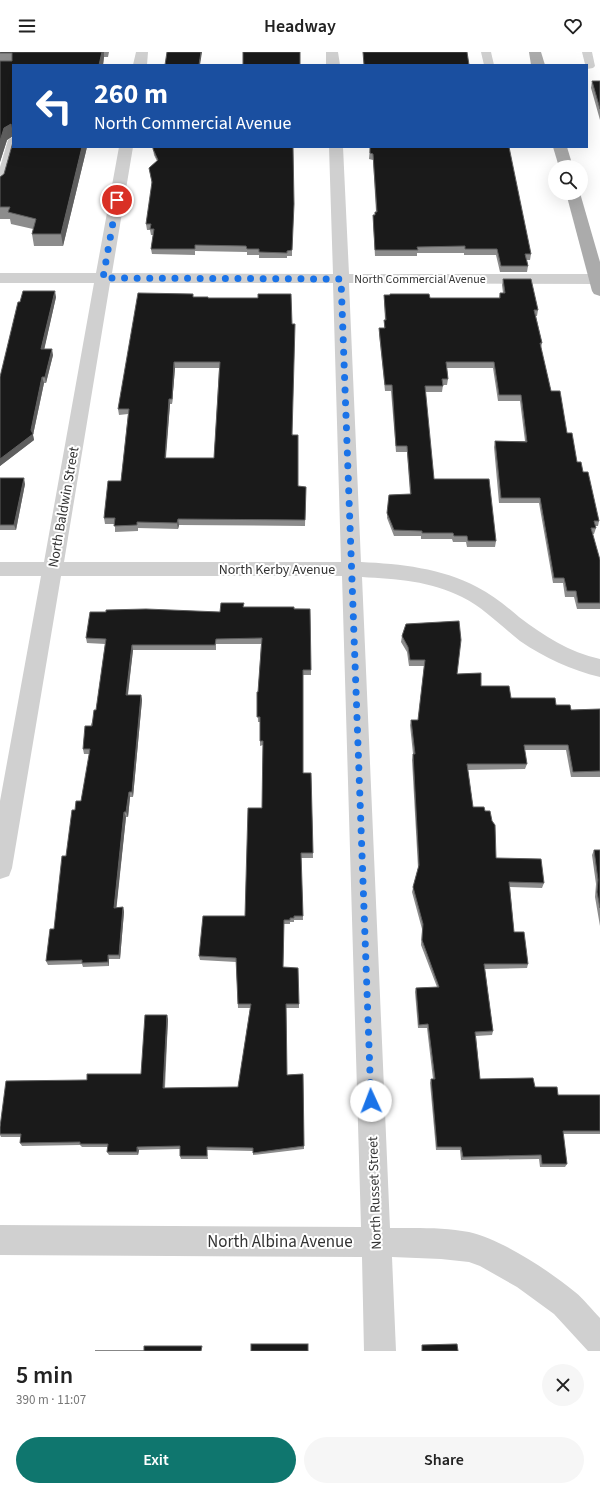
<!DOCTYPE html>
<html lang="en">
<head>
<meta charset="utf-8">
<style>
  body { margin:0; font-family:"Source Sans 3",sans-serif; background:#f6f6f6; color:#222; height:100vh; display:flex; flex-direction:column; font-size:15px; white-space:nowrap }
  * { box-sizing:border-box; margin:0 }
  p { font-size:13px; color:#767676 }
  .icon { flex:none; width:22px; height:22px; fill:none; stroke:currentColor; stroke-width:2; stroke-linecap:round; stroke-linejoin:round }
  .map { position:relative; height:1299px; overflow:hidden }
  .panel { display:flex; flex-direction:column; background:#fff; flex:1 }
  .panel>* { flex:none }
  .banner { position:absolute; left:12px; top:12px; width:576px; height:84px; border-radius:0px; box-shadow:0 4px 16px #0002; background:#1a4fa0; color:#fff; overflow:hidden }
  .buttons { position:absolute; left:548px; top:108px; display:grid; gap:8px }
  .buttons a { display:grid; place-items:center; width:40px; height:40px; border-radius:50%; background:#fff; box-shadow:0 4px 16px #0002; font-size:20px }
  .pin { position:absolute; display:grid; place-items:center; width:34px; height:34px; color:#fff; margin:-17px; border:2px solid #fff; border-radius:50%; box-shadow:0 1px 4px #0007 }
  .me { position:absolute; width:44px; margin:-22px; rotate:358deg; stroke-linejoin:round; filter:drop-shadow(0 0 3px #0008) }
  .turn { display:flex; align-items:center; gap:14px; height:84px; padding:0 16px; font-size:18px }
  .turn .icon { width:52px; height:52px; stroke-width:2.5 }
  .turn b { display:block; font-size:28px; line-height:34px }
  .round { display:grid; place-items:center; flex:none; width:42px; height:42px; border-radius:21px; background:#f6f6f6 }
  .headline { display:flex; align-items:center; justify-content:space-between; height:68px; padding:0 16px }
  h1 { font-size:24px; font-weight:600; line-height:30px }
  .primary-button { display:flex; gap:8px; margin-top:auto; padding:8px 16px }
  .primary-button a { flex:1; height:46px; border-radius:24px; background:#0f766e; color:#fff; font-size:16px; font-weight:600; line-height:46px; text-align:center }
  .primary-button a+a { background:#f6f6f6; color:#222 }
  header { display:flex; justify-content:space-between; align-items:center; height:52px; padding:0 16px; background:#fff; font-size:18px; font-weight:600 }
  .map>svg:first-child { display:block }
  .lines { fill:none; stroke-linecap:round; stroke-linejoin:round }
  .lane { fill:#d0d0d0; fill-rule:evenodd }
  .street { fill:#d0d0d0; fill-rule:evenodd }
  .primary { fill:#ababab; fill-rule:evenodd }
  .wall { fill:#8c8c8c; fill-rule:evenodd }
  .shaded-wall { fill:#5f5f5f }
  .building { fill:#1a1a1a; stroke:#5f5f5f; fill-rule:evenodd }
  .route { stroke:#1a73e8; stroke-width:7; stroke-dasharray:0 12.6 }
  .labels { text-anchor:middle; stroke-width:4; stroke-linejoin:round; paint-order:stroke }
  .far-street-label { font-size:12px; fill:#333; stroke:#fff }
  .street-label { font-size:14px; fill:#333; stroke:#fff }
  .near-street-label { font-size:17px; fill:#333; stroke:#fff }
</style>
</head>
<body>
<header><svg class="icon" aria-label="menu" viewBox="0 0 24 24"><path d="M4 6h16M4 12h16M4 18h16"/></svg>Headway<svg class="icon" aria-label="heart" viewBox="0 0 24 24"><path d="M12 20l-8-8c-3-5 5-10 8-4 3-6 11-1 8 4z"/></svg></header>
<div class="map">
<svg width="600" height="1299" viewBox="0 0 600 1299">
  <rect width="100%" height="100%" fill="#fff"/>
  <g class="lines">
    <!-- lane -->
    <g class="lane">
      <polygon points="481,0 491,0 494,13 484,13"/>
      <polygon points="582,0 592,0 595,14 593,16 587,17 587,13 583,13 585,12"/>
      <polygon points="13,85 13,95 16,95 5,134 0,137 0,115 8,88"/>
    </g>
    <!-- street -->
    <g class="street">
      <polygon points="136,0 148,0 147,13 133,13"/>
      <polygon points="326,0 338,0 340,13 326,13"/>
      <path d="M119,95H133L112,221L333,222L329,95H343L349,222H600V232L349,231L361,510C401,512 441,516 477,535C493,543 506,554 519,565C544,584 569,600 600,607V625C571,618 545,606 520,589C501,574 484,556 462,545C431,529 396,527 362,525L390,1176C416,1176 444,1175 469,1180C503,1188 548,1218 575,1240C584,1247 592,1258 600,1266V1299H588L554,1262L517,1235L480,1214L469,1210L441,1207L392,1205L396,1299H364L362,1205L0,1203V1173L361,1175L342,524H61L12,816L9,824L0,827V749L41,524H0V510H44L94,231H0V221H96ZM110,231H333L341,510H64Z"/>
    </g>
    <!-- primary -->
    <g class="primary">
      <polygon points="529,0 541,0 545,13 531,13"/>
      <polygon points="553,95 567,95 573,115 559,115"/>
      <polygon points="566,141 580,141 600,210 600,244 594,242 592,239"/>
    </g>
  </g>
  <!-- wall -->
  <g class="wall">
    <polygon points="0,0 109,0 108,5 104,5 103,13 13,13 13,86 13,84 7,88 0,110"/>
    <polygon points="592,29 600,29 600,68 591,36"/>
    <polygon points="13,95 87,95 63,194 34,194 32,182 33,177 11,172 10,167 0,167 0,125 4,122"/>
    <polygon points="293,95 292,204 287,204 287,206 259,206 259,203 247,203 247,200 195,199 195,203 152,202 151,197 153,183 151,183 150,178 147,178 146,172 152,132 149,116 157,109 154,103 153,97"/>
    <polygon points="370,95 531,202 530,208 527,208 528,214 527,220 500,220 496,203 464,203 464,201 417,201 417,204 375,204 373,169 373,163 375,163 375,160 376,160 373,108 369,107"/>
    <polygon points="503,227 538,258 537,264 536,264 542,291 541,296 551,339 567,381 577,410 583,420 599,469 598,474 595,474 596,476 594,482 592,482 600,508 600,557 577,557 574,545 565,545 563,531 553,531 539,451 499,451 494,395 495,389 525,389 520,349 498,349 493,316 447,316 448,327 447,333 443,333 442,340 425,340 434,427 496,489 495,495 467,495 466,490 453,490 452,487 421,487 421,484 394,484 387,466 389,443 410,442 407,400 396,400 391,339 385,339 379,282 379,276 384,276 384,268 385,268 384,249 384,243 390,243 390,242 430,246 499,246 500,241 503,241 502,233"/>
    <polygon points="56,245 44,297 53,303 46,331 44,331 33,383 34,388 0,414 0,325 20,250"/>
    <path d="M193,245L208,246L293,383L298,434L306,435L305,474L179,473L178,477L138,476V479L115,480V472H105L104,466L121,429L128,362L119,363L118,357ZM175,316H219L214,406H166L170,352H172Z"/>
    <polygon points="0,426 25,432 16,478 0,478"/>
    <polygon points="244,555 310,557 311,623 303,623 303,721 311,721 313,806 301,806 303,868 294,868 294,870 290,870 290,872 284,872 283,915 299,952 299,956 286,956 287,1023 303,1022 304,1097 253,1103 253,1099 207,1098 208,1107 181,1107 180,1104 180,1097 139,1098 138,1103 109,1103 107,1100 108,1095 82,1095 80,1093 22,1094 20,1091 21,1085 1,1085 0,1083 0,1075 87,1028 141,1022 168,967 165,1036 238,1035 250,956 238,956 236,910 200,908 199,904 245,864 262,756 263,693 260,694 260,670 258,670 257,640 258,640 261,592 216,592 216,598 133,598 128,643 141,643 142,648 133,745 130,745 128,765 126,765 116,856 123,855 124,860 120,907 109,907 109,914 83,915 82,912 48,913 46,909 54,877 66,804 75,758 81,749 90,702 84,702 83,697 96,658 105,592 87,591 86,586 220,560"/>
    <polygon points="402,584 457,622 481,634 511,646 556,653 571,658 600,657 600,725 571,725 566,698 524,698 527,712 525,717 468,718 473,755 496,806 544,831 542,836 510,835 514,880 528,912 527,916 485,917 493,979 492,983 476,984 480,1027 535,1035 558,1043 600,1043 600,1082 563,1082 567,1112 565,1115 540,1115 539,1107 461,1108 460,1098 436,1098 430,1031 431,1027 433,1027 427,976 418,976 415,940 416,936 437,935 421,893 422,877 412,840 418,816 412,708 413,702 410,673 411,668 418,668 424,614 409,614 407,600 401,590"/>
    <polygon points="594,798 600,798 600,874 595,845 596,832 592,803"/>
  </g>
  <!-- shaded-wall -->
  <g class="shaded-wall">
    <polygon points="102,0 104,0 104,5 103,13 99,13"/>
    <polygon points="201,0 202,0 200,13 199,13"/>
    <polygon points="11,72 13,84 7,88 0,110 0,89 4,76"/>
    <polygon points="82,95 87,95 63,194 61,182"/>
    <polygon points="55,239 56,245 43,303 41,297"/>
    <polygon points="52,297 53,303 46,331 45,325"/>
    <polygon points="174,310 175,316 172,352 172,347"/>
    <polygon points="42,325 44,331 33,383 34,388 0,414 0,407 31,378"/>
    <polygon points="169,347 170,352 165,412 165,406"/>
    <polygon points="24,426 25,432 16,478 14,473"/>
    <polygon points="178,467 179,473 178,477 177,471"/>
    <polygon points="132,593 133,598 127,648 126,643"/>
    <polygon points="141,643 142,648 133,745 132,740"/>
    <polygon points="129,740 130,745 128,765 126,760"/>
    <polygon points="124,760 126,765 116,860 114,856"/>
    <polygon points="123,855 124,860 120,907 119,903"/>
    <polygon points="108,903 109,907 109,914 108,910"/>
    <polygon points="167,963 168,967 164,1039 163,1036"/>
    <polygon points="137,1095 139,1098 138,1103 137,1100"/>
  </g>
  <!-- building -->
  <g class="building">
    <polygon points="0,0 102,0 99,13 13,13 13,82 12,82 11,72 4,76 0,89 0,9 12,9 12,1 0,1"/>
    <polygon points="167,0 201,0 199,13 165,13"/>
    <rect x="243" y="0" width="57" height="13"/>
    <polygon points="363,0 467,0 469,13 364,13"/>
    <polygon points="592,29 600,29 600,57"/>
    <polygon points="13,90 13,95 82,95 61,182 32,182 36,167 8,160 10,155 0,155 0,125 4,122"/>
    <polygon points="153,95 293,95 294,152 292,198 287,199 287,201 259,200 259,197 247,197 246,194 195,193 195,197 151,197 154,177 150,177 151,172 146,172 152,130 149,116 158,108 153,97"/>
    <polygon points="370,95 509,95 531,202 525,202 528,214 501,214 497,197 465,197 465,194 417,195 418,198 375,198 373,163 375,163 375,160 377,160 373,102 370,101"/>
    <polygon points="503,227 531,227 538,258 534,258 542,291 540,291 551,339 560,339 567,381 572,381 577,410 581,410 583,420 588,420 599,469 594,469 596,476 591,476 600,508 600,551 578,551 576,539 567,539 564,526 554,526 540,446 501,446 495,389 527,390 521,343 499,343 494,310 446,310 448,327 442,327 443,334 425,334 434,427 489,427 496,489 468,489 467,484 454,484 453,481 422,481 422,479 394,478 387,461 389,443 411,442 407,394 396,394 392,333 385,333 379,276 385,276 384,268 386,268 384,243 390,243 390,242 429,242 430,246 500,246 500,241 505,241"/>
    <polygon points="23,239 55,239 41,297 52,297 45,325 42,325 31,378 33,382 0,407 0,325 18,250 20,250"/>
    <path d="M138,241L193,242V245H208V246H258V242H291L292,272H295L292,383H298V434L306,435L305,468L178,467L177,471L137,470V473L114,474L115,466H104L108,429H121L129,357H118ZM174,310H220L214,406H165L169,347H172Z"/>
    <polygon points="0,426 24,426 14,473 0,473"/>
    <polygon points="221,551 244,551 243,555 294,555 294,557 310,557 311,618 303,618 303,721 311,721 313,801 301,801 303,864 294,864 294,866 290,866 290,868 284,868 283,915 298,916 299,952 286,952 287,1023 303,1022 304,1094 253,1101 253,1096 207,1095 207,1104 180,1104 180,1094 137,1095 137,1100 107,1100 108,1092 80,1092 80,1090 20,1091 21,1082 0,1082 0,1075 6,1029 87,1028 87,1022 141,1022 145,963 167,963 163,1036 238,1035 251,952 238,952 236,906 199,904 203,864 245,864 248,756 262,756 263,689 260,689 260,665 257,665 257,640 258,640 262,586 216,587 215,593 132,593 126,643 141,643 132,740 129,740 126,760 124,760 114,856 123,855 119,903 108,903 108,910 82,911 82,908 46,909 50,877 54,877 62,804 66,804 72,758 75,758 76,749 81,749 90,697 83,697 85,674 92,674 94,658 96,658 106,587 86,586 90,560 106,560 106,558 146,557 220,560"/>
    <polygon points="459,569 461,588 457,622 481,621 481,634 509,634 511,646 555,646 556,653 570,653 571,658 600,657 600,719 573,720 568,693 524,693 527,712 467,712 473,755 484,755 485,759 490,759 492,769 495,773 496,806 541,807 544,831 509,830 514,880 524,880 528,912 484,912 493,979 475,980 480,1027 533,1026 535,1035 557,1035 558,1043 600,1043 600,1079 563,1079 567,1112 542,1112 541,1103 463,1105 461,1095 437,1095 431,1027 435,1027 428,972 419,973 416,936 439,935 422,888 423,872 413,835 419,813 413,702 415,702 411,668 418,668 425,608 410,608 408,595 402,584 406,572"/>
    <polygon points="594,798 600,798 600,856 597,840 598,828"/>
    <rect x="251" y="1292" width="57" height="7"/>
    <polygon points="457,1292 458,1299 422,1299 422,1293"/>
    <polygon points="144,1294 202,1294 201,1299 95,1299 144,1299"/>
  </g>
  <g class="lines">
    <!-- route -->
    <polyline class="route" points="117,148 103,226 341,227 371,1049"/>
  </g>
  <g class="labels">
    <!-- far-street labels -->
    <g class="far-street-label">
      <text x="420" y="231">North Commercial Avenue</text>
    </g>
    <!-- street labels -->
    <g class="street-label">
      <text transform="translate(63 455) rotate(-80)" y="5">North Baldwin Street</text>
      <text x="277" y="522">North Kerby Avenue</text>
      <text transform="translate(374 1141) rotate(-92)" y="5">North Russet Street</text>
    </g>
    <!-- near-street labels -->
    <g class="near-street-label">
      <text x="280" y="1195">North Albina Avenue</text>
    </g>
  </g>
</svg>
<div class="buttons">
<a><svg class="icon" aria-label="search" viewBox="0 0 24 24"><circle cx="10" cy="10" r="6"/><path d="M15 15l6 6"/></svg></a>
</div>
<div class="pin" style="left:117px;top:148px;background:#d93025"><svg class="icon" aria-label="arrive" viewBox="0 0 24 24"><path d="M6 21V4h12l-3 4 3 4H6"/></svg></div>
<svg class="me" style="left:371px;top:1049px" viewBox="-20 -20 40 40"><circle r="19" fill="#fff"/><path d="M0-13L10 11 0 6-10 11z" fill="#1a73e8"/></svg>
<div class="banner">
<div class="turn"><svg class="icon" aria-label="left" viewBox="0 0 24 24"><path d="M17 20v-9H6M10 6l-5 5 5 5"/></svg><div><b>260 m</b>North Commercial Avenue</div></div>
</div>
</div>
<section class="panel">
<div class="headline"><div><h1>5 min</h1><p>390 m · 11:07</p></div><a class="round"><svg class="icon" aria-label="close" viewBox="0 0 24 24"><path d="M6 6l12 12M18 6L6 18"/></svg></a></div>
<div class="primary-button"><a>Exit</a><a>Share</a></div>
</section>
</body>
</html>
